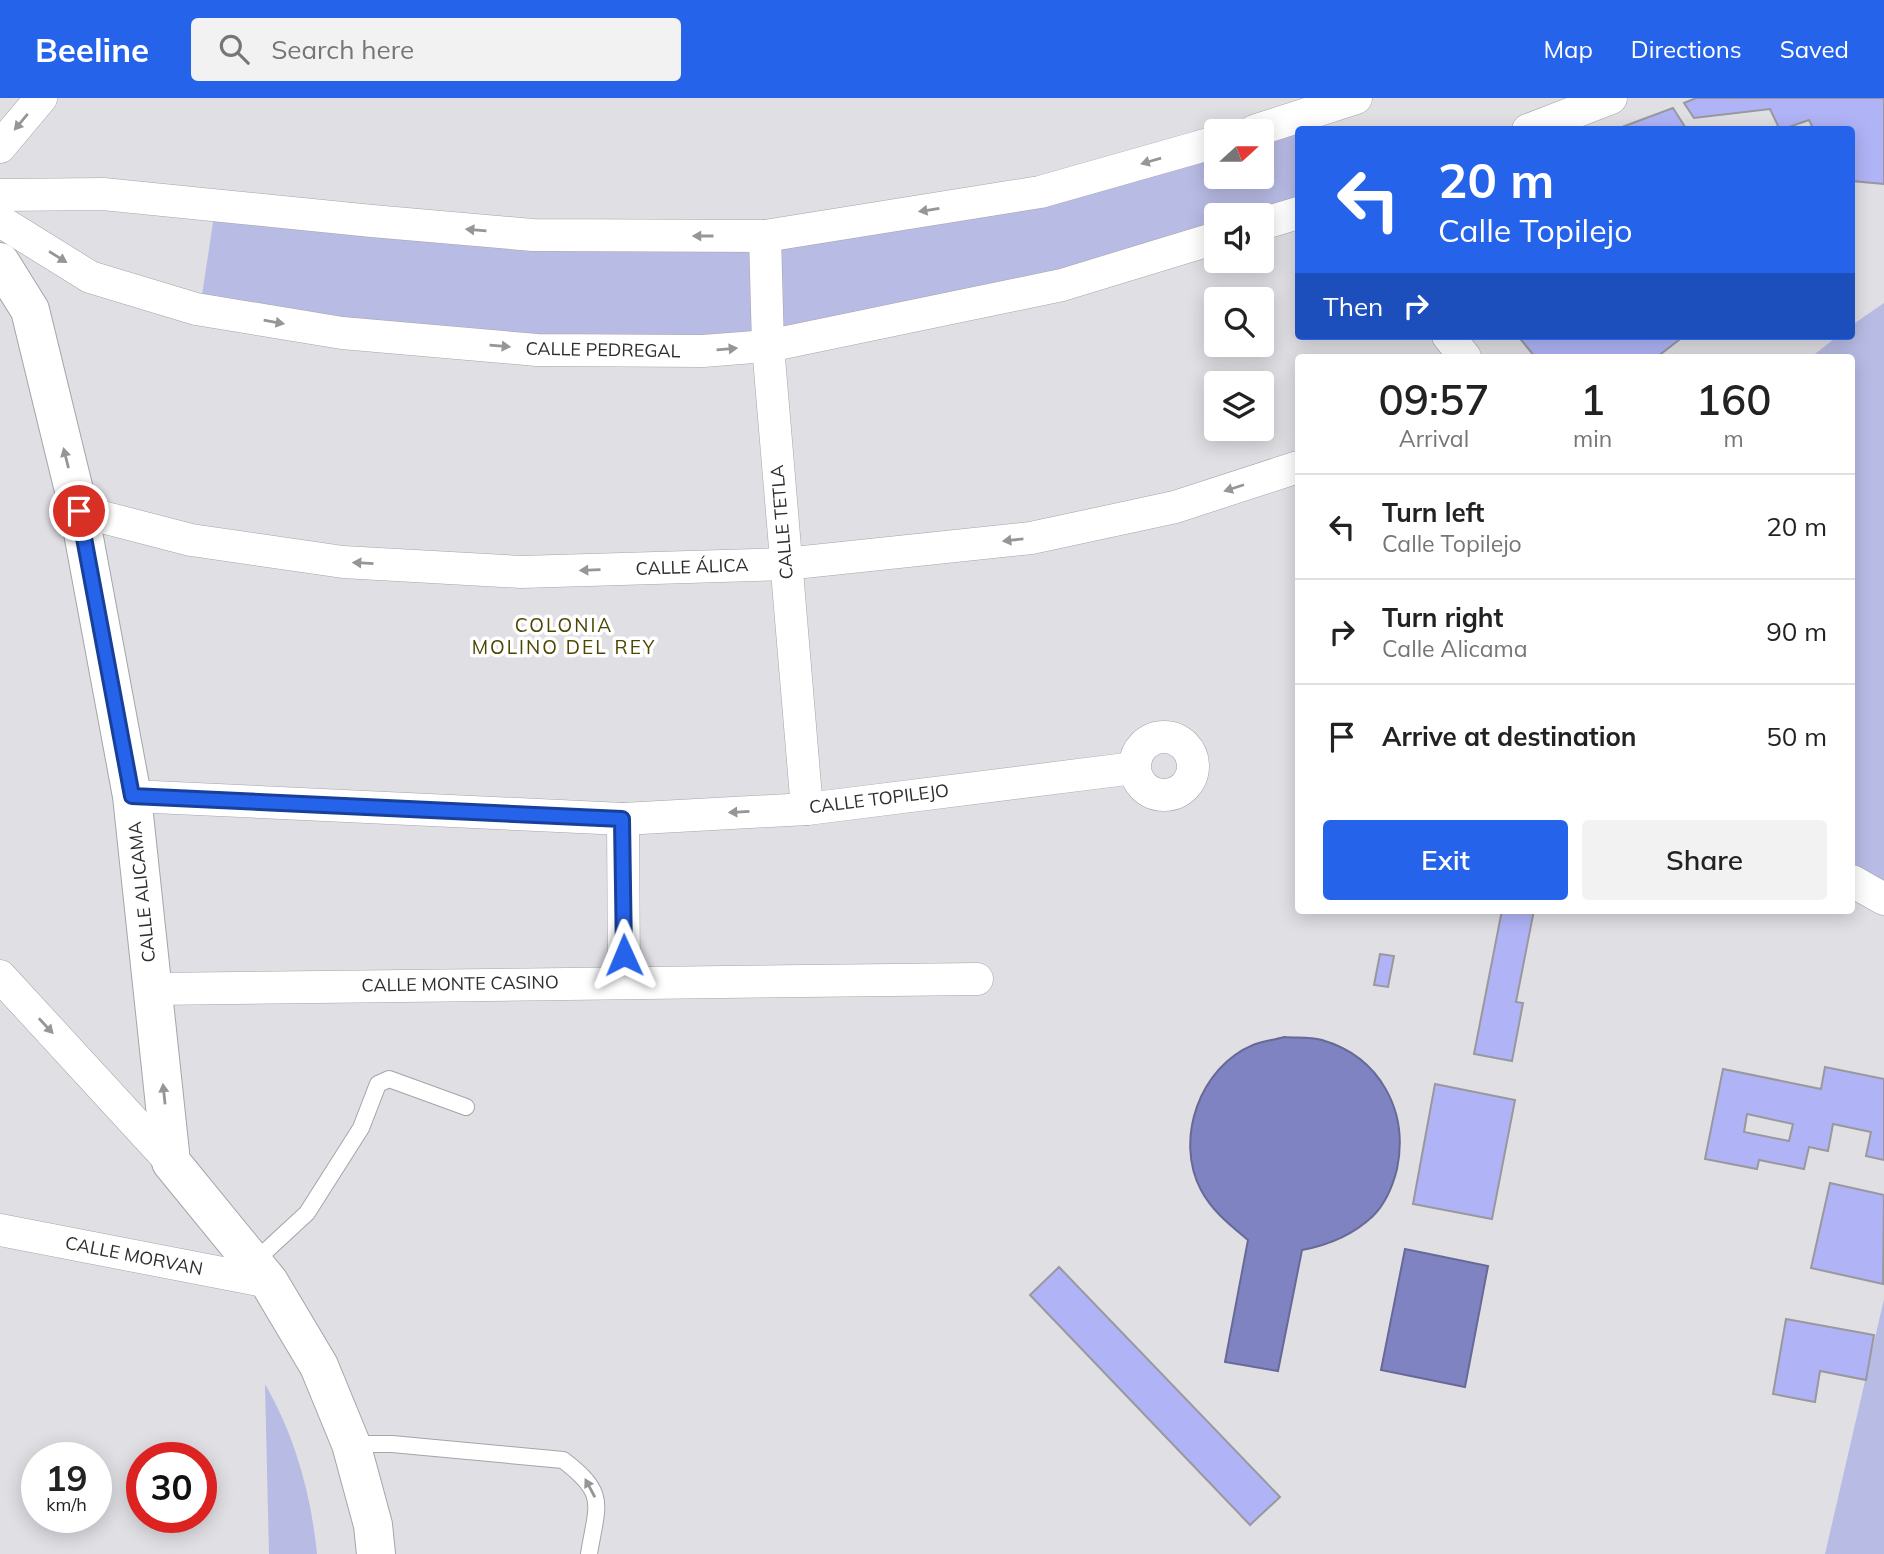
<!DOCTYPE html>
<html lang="en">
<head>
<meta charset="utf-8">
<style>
  body { margin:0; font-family:Mulish,sans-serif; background:#f2f2f2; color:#222; height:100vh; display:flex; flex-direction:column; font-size:26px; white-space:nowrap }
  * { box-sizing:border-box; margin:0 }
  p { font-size:23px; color:#767676 }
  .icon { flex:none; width:38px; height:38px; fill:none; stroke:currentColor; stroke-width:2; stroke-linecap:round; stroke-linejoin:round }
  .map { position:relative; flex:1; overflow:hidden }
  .sheet { position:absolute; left:1295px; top:256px; width:560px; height:560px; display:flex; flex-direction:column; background:#fff; border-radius:7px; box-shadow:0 4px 18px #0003 }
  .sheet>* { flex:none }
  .top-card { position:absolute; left:1295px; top:28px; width:560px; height:214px; border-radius:7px; box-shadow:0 4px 18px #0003; background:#2563eb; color:#fff; overflow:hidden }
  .needle { width:46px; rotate:69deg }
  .fabs { position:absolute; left:1204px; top:21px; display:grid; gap:14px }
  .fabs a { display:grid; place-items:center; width:70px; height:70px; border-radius:7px; background:#fff; box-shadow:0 4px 18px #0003; font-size:35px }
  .speed { position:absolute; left:21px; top:1344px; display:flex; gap:14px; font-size:35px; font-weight:700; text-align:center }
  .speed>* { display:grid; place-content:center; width:91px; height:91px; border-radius:50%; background:#fff; box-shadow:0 4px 18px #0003; line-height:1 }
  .speed small { font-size:18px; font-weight:400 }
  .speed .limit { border:10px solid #d22; background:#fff; color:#111 }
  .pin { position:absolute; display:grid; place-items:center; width:60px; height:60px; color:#fff; margin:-30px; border:4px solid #fff; border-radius:50%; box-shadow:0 2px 7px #0007 }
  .me { position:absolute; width:77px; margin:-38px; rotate:359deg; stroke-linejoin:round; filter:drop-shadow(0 0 5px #0008) }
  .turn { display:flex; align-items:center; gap:24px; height:147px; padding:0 28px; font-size:32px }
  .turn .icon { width:91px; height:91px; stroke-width:2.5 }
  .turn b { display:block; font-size:49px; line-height:60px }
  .then { display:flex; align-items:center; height:66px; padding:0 28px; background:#0003; gap:14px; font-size:26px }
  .eta { display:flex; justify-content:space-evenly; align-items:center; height:119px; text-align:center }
  .eta b { font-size:42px; font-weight:600; line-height:49px }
  .cta { display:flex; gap:14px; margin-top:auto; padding:14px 28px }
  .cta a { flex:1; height:80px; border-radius:7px; background:#2563eb; color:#fff; font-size:28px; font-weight:600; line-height:80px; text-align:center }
  .cta a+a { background:#f2f2f2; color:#222 }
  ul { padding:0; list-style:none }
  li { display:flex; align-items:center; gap:21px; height:105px; padding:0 28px; border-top:2px solid #e0e0e0 }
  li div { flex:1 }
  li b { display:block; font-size:26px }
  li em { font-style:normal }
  header { display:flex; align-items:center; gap:42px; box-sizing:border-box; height:98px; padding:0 35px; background:#2563eb; color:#fff }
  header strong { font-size:33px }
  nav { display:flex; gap:38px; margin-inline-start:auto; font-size:24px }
  .search { width:490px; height:63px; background:#f2f2f2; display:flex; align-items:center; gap:18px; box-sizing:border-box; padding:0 24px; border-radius:7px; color:#767676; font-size:26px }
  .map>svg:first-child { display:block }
  .green { fill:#b8bbe4 }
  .water { fill:#8083c2; stroke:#676a96; stroke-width:2 }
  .building { fill:#b0b4f7; stroke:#98989d; stroke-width:2; fill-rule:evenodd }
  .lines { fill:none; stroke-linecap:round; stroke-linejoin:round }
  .lane-casing { stroke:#a4a5a9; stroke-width:18 }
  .street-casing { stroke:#a4a5a9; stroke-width:33 }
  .secondary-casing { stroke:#a4a5a9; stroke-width:40 }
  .lane { stroke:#fff; stroke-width:16 }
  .street { stroke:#fff; stroke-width:32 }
  .secondary { stroke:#fff; stroke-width:38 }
  .oneway { fill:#969698 }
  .route-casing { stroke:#184099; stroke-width:18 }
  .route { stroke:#2563eb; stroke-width:12 }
  .labels { text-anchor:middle; stroke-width:7; stroke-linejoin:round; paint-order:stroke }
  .street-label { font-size:18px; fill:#2e2e30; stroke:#fff }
  .neighbourhood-label { font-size:19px; letter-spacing:2px; fill:#4e4502; stroke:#fff }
</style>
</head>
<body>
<header>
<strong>Beeline</strong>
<div class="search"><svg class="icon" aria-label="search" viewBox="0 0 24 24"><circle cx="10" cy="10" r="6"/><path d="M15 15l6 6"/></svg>Search here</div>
<nav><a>Map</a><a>Directions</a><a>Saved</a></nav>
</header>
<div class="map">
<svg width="1884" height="1456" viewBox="0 0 1884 1456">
  <rect width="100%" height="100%" fill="#dfdfe4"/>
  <!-- green -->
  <g class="green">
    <polygon points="1292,26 1298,38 1298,111 1262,117 1216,117 1216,135 802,232 541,246 201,204 215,111 794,139 1216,48 1216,79 1262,79 1262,35"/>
    <polygon points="1884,205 1884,783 1852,767 1852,259 1811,259 1838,238 1852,238 1852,227"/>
    <polygon points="1884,1201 1884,1456 1825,1456"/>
    <path d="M265,1286C295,1338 311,1396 317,1456H269Z"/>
  </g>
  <!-- water -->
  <g class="water">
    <path d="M1284,939C1296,940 1310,939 1322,942C1380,959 1409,1013 1397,1071C1393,1087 1385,1106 1373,1118C1353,1137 1329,1147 1302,1152L1278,1273L1225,1264L1248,1142C1230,1127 1212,1113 1201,1092C1174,1041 1200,969 1253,947C1263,943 1274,942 1284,939Z"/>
    <polygon points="1405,1151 1488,1168 1465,1289 1381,1272"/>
  </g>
  <!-- building -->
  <g class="building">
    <polygon points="1696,0 1884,0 1884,86 1852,83 1852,32 1814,32 1809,22 1780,32 1770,11 1694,20 1684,5"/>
    <polygon points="1673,10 1687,32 1614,32"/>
    <polygon points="1518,238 1684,238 1657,259 1535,259"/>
    <polygon points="1502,812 1534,812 1516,904 1523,905 1512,963 1474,956"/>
    <polygon points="1380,856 1394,858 1388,889 1374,887"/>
    <path d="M1825,969L1884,981V1062L1866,1058L1871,1034L1833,1026L1828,1053L1809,1049L1804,1071L1759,1062L1757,1071L1705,1061L1723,971L1821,991ZM1747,1016L1793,1026L1789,1043L1744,1034Z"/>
    <polygon points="1435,986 1515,1002 1492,1121 1413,1106"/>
    <polygon points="1830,1085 1884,1097 1883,1186 1811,1170"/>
    <polygon points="1059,1169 1280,1399 1250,1427 1030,1197"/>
    <polygon points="1786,1221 1874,1237 1866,1282 1820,1273 1815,1304 1773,1296"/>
  </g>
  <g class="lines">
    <!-- lane casing -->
    <g class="lane-casing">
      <g id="lane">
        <polyline points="253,1165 307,1115 361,1030 378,986 389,981 466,1009"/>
        <path d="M351,1346H392L563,1362C608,1396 597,1406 589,1456"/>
      </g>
    </g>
    <!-- street casing -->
    <g class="street-casing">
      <g id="street">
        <polyline points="1528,32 1611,0"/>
        <polyline points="1254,33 1356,0"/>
        <polyline points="0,49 41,0"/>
        <polyline points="0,97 103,96 372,123 533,137 765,138 1040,94 1216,44"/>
        <polyline points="0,123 90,179 196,211 342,235 537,252 703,253 768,248 1062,187 1216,140"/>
        <polyline points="1262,126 1298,115"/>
        <polyline points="765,138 768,248 807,711"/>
        <polyline points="1448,238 1465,259"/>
        <polyline points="79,413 191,442 343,464 521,474 785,466 1031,440 1175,409 1298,369"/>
        <circle cx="1164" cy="668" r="29"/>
        <polyline points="132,698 623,721 807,711 1134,670"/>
        <polyline points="623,721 624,884"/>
        <polyline points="1852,783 1884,801"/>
        <polyline points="0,878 171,1064"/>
        <polyline points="153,891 977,881"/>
        <polyline points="0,1132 269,1184"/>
      </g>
    </g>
    <!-- secondary casing -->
    <g class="secondary-casing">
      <polyline id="secondary" points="0,164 30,212 79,413 132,698 171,1064 269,1184 319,1268 351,1346 373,1427 376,1456"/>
    </g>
    <!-- lane -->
    <use href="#lane" class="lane"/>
    <!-- street -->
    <use href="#street" class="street"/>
    <!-- secondary -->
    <use href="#secondary" class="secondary"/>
  </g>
  <!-- one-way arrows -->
  <defs><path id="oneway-solid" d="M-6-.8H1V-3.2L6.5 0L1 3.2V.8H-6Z" transform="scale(1.75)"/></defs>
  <g class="oneway">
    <use href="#oneway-solid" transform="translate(21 24) rotate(130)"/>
    <use href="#oneway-solid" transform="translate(1151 63) rotate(164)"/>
    <use href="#oneway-solid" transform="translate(929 112) rotate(171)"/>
    <use href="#oneway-solid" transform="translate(476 132) rotate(-175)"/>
    <use href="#oneway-solid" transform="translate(703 138) rotate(180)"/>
    <use href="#oneway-solid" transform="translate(58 159) rotate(32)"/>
    <use href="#oneway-solid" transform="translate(274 224) rotate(10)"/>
    <use href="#oneway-solid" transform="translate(500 248) rotate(5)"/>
    <use href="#oneway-solid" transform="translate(727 251) rotate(-5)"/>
    <use href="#oneway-solid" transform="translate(66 360) rotate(-104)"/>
    <use href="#oneway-solid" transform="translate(1234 390) rotate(162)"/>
    <use href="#oneway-solid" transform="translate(1013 442) rotate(174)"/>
    <use href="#oneway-solid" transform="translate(363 465) rotate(-177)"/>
    <use href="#oneway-solid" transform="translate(590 472) rotate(178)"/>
    <use href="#oneway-solid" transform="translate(739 714) rotate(177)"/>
    <use href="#oneway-solid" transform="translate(46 928) rotate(47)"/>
    <use href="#oneway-solid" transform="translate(164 996) rotate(-96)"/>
    <use href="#oneway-solid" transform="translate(590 1390) rotate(-118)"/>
  </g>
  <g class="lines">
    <!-- route casing -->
    <g class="route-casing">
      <polyline id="route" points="79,413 132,698 622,721 624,857"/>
    </g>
    <!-- route -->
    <use href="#route" class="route"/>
  </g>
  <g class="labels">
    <!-- street labels -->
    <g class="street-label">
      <text transform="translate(603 252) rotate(1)" y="6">CALLE PEDREGAL</text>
      <text transform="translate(782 424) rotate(-95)" y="6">CALLE TETLA</text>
      <text transform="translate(692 469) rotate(-2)" y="6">CALLE ÁLICA</text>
      <text transform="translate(879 701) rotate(-7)" y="6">CALLE TOPILEJO</text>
      <text transform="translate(142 794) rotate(-96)" y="6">CALLE ALICAMA</text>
      <text transform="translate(460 886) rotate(-1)" y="6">CALLE MONTE CASINO</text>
      <text transform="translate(134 1158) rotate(11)" y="6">CALLE MORVAN</text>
    </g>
    <!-- neighbourhood labels -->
    <g class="neighbourhood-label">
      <text x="564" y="534">COLONIA<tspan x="564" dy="22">MOLINO DEL REY</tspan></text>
    </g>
  </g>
</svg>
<div class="fabs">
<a><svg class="needle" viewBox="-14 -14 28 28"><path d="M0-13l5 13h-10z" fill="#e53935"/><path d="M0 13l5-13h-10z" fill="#767676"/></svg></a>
<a><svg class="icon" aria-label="sound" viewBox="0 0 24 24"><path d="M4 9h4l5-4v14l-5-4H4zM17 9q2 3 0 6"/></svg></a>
<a><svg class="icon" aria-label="search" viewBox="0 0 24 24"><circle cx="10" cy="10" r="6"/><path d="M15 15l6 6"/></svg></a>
<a><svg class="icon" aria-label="layers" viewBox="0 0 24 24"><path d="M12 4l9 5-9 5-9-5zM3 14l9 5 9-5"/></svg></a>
</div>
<div class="speed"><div>19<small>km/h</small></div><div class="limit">30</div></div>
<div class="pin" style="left:79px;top:413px;background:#d93025"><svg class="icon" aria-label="arrive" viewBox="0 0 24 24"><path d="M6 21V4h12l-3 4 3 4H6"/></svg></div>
<svg class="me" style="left:624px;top:857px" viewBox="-20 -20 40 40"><path d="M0-17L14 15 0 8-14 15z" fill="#2563eb" stroke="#fff" stroke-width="4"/></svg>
<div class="top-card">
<div class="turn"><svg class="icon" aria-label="left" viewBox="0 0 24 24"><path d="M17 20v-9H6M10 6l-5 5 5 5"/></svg><div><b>20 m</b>Calle Topilejo</div></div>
<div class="then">Then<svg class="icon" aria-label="right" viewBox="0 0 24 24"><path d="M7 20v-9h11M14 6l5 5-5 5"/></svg></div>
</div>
<section class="sheet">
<div class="eta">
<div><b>09:57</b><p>Arrival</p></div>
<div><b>1</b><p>min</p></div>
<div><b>160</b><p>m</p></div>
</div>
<ul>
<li><svg class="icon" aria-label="left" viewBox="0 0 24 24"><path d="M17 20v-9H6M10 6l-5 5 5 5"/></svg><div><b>Turn left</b><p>Calle Topilejo</p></div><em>20 m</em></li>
<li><svg class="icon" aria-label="right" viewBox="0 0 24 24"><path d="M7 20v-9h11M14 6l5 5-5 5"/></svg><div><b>Turn right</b><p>Calle Alicama</p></div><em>90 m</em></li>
<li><svg class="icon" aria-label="arrive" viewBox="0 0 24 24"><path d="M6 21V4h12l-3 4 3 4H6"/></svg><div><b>Arrive at destination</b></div><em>50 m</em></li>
</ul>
<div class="cta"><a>Exit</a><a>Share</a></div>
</section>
</div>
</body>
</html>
